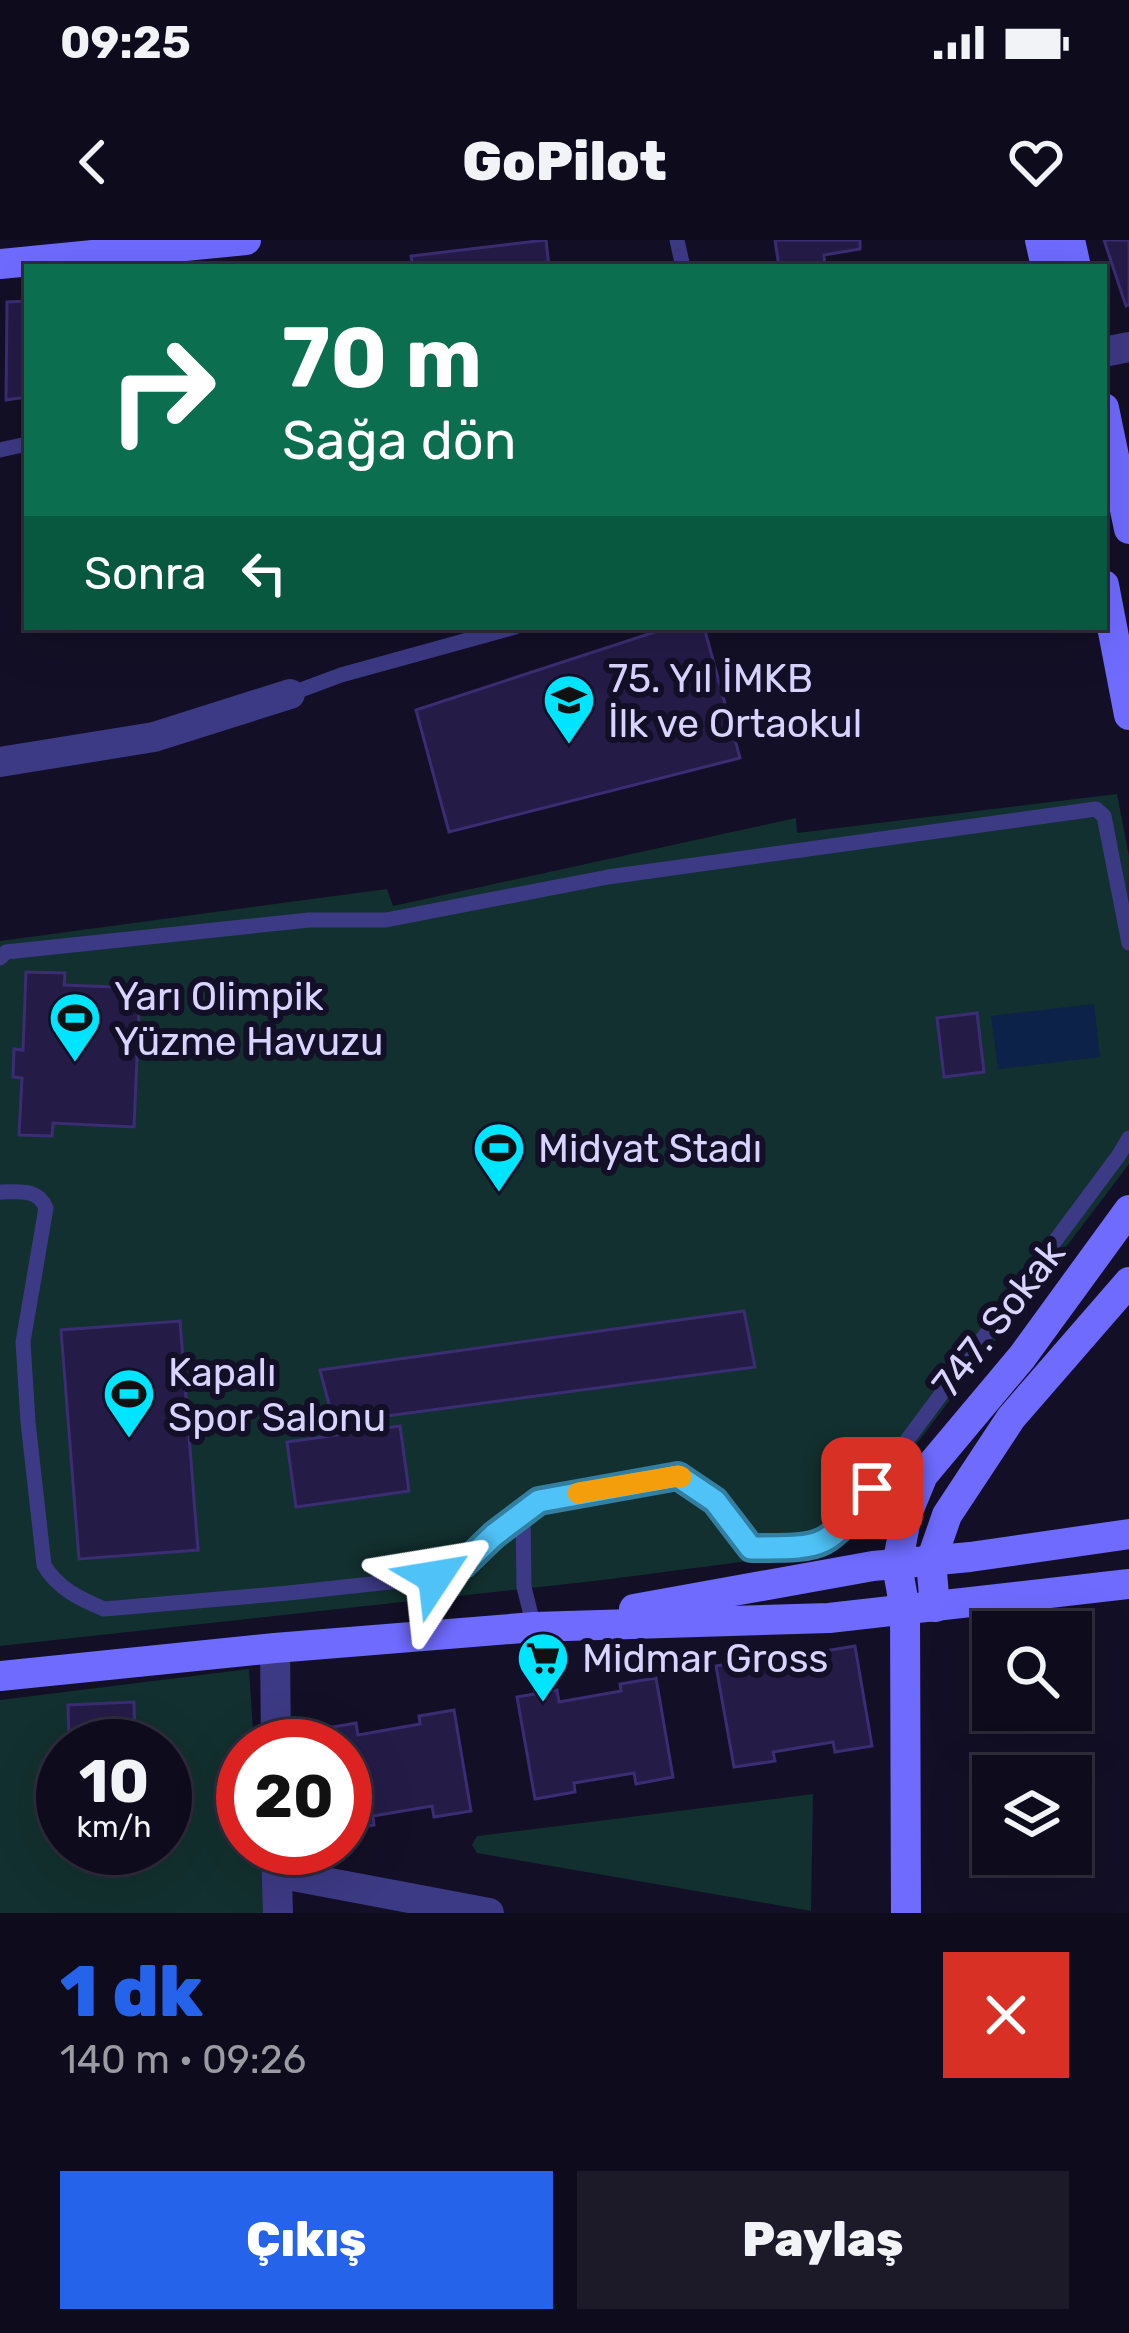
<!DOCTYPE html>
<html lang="tr">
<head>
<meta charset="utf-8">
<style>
  body { margin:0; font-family:Rubik,sans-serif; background:#1c1929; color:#f1f3f6; height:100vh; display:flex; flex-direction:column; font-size:45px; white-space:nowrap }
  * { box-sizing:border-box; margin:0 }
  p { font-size:39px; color:#9b9ba3 }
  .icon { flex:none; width:66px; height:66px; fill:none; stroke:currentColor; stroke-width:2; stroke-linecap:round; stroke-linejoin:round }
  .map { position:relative; height:1673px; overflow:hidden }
  .drawer { display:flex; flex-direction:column; background:#0e0b1c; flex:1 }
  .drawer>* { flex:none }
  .hud { position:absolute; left:24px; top:24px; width:1083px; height:366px; border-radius:0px; box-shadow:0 12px 48px #0002,0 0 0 3px #2e2b3b; background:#0b6e4f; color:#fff; overflow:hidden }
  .controls { position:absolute; left:972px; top:1371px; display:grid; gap:24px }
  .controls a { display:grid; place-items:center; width:120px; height:120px; border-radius:0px; background:#0e0b1c; box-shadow:0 12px 48px #0002,0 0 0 3px #2e2b3b; font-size:60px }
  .speed { position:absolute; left:36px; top:1479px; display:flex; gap:24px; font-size:60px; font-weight:700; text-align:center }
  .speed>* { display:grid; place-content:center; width:156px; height:156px; border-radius:50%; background:#0e0b1c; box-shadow:0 12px 48px #0002,0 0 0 3px #2e2b3b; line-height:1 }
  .speed small { font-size:30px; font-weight:400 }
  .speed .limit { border:18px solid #d22; background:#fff; color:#111 }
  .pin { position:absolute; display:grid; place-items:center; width:102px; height:102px; color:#fff; margin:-51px; border-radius:24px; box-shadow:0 6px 18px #0006 }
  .me { position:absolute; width:132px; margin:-66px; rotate:57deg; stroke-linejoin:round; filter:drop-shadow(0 0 9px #0008) }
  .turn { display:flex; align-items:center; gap:42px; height:252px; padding:0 60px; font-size:54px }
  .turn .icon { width:156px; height:156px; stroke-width:2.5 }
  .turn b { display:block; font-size:84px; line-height:102px }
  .then { display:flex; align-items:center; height:114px; padding:0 60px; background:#0003; gap:24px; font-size:45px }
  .round { display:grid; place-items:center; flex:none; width:126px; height:126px; border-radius:0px; background:#1c1929 }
  .headline { display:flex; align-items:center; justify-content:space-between; height:204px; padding:0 60px }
  h1 { font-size:72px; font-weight:800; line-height:90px; color:#2563eb }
  .cta { display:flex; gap:24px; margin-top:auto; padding:24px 60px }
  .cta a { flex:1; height:138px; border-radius:0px; background:#2563eb; color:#fff; font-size:48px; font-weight:800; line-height:138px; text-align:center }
  .cta a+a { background:#1c1929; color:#f1f3f6 }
  .status { display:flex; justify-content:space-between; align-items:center; height:84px; padding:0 60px; background:#0e0b1c; direction:ltr }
  .status svg { height:33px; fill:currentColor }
  header { display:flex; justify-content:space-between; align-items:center; height:156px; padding:0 60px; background:#0e0b1c; font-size:54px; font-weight:800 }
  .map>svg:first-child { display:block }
  .green { fill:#12302f; fill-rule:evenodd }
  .water { fill:#0c2248 }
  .building { fill:#241b47; stroke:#3b2d73; stroke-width:3 }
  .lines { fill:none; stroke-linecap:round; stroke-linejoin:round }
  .lane { stroke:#3d3a85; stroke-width:15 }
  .street { stroke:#3d3a85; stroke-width:30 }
  .secondary { stroke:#6f6bff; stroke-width:30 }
  .route-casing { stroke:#337fa1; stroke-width:30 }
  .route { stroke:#4fc3f7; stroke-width:21 }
  .slow { stroke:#f59e0b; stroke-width:21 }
  .labels { text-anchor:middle; stroke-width:12; stroke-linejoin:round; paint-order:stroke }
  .poi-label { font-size:39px; fill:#d9d4ff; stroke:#130f26; text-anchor:start }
  .street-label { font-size:39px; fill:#d9d4ff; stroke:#130f26 }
</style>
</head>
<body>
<div class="status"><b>09:25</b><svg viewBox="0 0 49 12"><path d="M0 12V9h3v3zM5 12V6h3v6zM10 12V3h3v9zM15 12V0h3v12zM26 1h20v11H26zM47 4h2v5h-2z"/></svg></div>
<header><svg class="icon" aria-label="back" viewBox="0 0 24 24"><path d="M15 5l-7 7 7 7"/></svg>GoPilot<svg class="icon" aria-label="heart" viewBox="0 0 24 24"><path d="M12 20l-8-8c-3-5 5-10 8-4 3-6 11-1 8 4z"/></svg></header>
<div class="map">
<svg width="1129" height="1673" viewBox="0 0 1129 1673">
  <rect width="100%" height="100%" fill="#130f26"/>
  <!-- green -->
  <g class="green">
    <polygon points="1117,554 1129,616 1129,924 842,1302 825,1311 603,1340 0,1406 0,701 387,649 393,666 796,578 797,593"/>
    <path d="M249,1429L254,1506H243V1608H261L265,1673H0V1460ZM63,1506H165V1608H63Z"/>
    <polygon points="813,1554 811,1671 477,1613 472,1605 477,1596"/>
  </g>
  <!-- water -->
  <polygon class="water" points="1094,764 1100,817 998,829 991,776"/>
  <!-- building -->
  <g class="building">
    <polygon points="546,0 549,27 413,27 411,16"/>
    <polygon points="775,0 860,0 860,9 824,15 825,27 779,27"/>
    <polygon points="1104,0 1129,0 1129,65 1126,66"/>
    <polygon points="27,61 27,157 6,160 7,62"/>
    <polygon points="670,387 704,387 740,518 449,592 416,470"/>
    <polygon points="26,732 65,733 64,745 140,748 134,887 53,883 52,896 19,895 22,838 13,837 14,809 23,810"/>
    <polygon points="977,773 984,832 944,837 937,778"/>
    <polygon points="744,1071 755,1127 334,1183 320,1130"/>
    <polygon points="180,1081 198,1310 79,1319 61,1090"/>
    <polygon points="400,1186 409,1251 296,1267 287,1202"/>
    <polygon points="855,1406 872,1506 835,1512 833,1502 773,1512 775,1521 734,1527 716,1426 756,1419 757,1431 820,1420 819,1412"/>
    <polygon points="656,1438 673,1537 636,1544 634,1533 574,1543 575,1552 535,1559 517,1457 557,1450 559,1462 621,1451 620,1444"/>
    <polygon points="134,1462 135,1506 69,1506 68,1465"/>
    <polygon points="454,1470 471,1571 434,1577 432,1566 373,1576 374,1585 345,1590 345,1506 319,1506 316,1490 356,1483 358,1495 420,1484 419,1476"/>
  </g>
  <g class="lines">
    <!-- lane -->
    <g class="lane">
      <polyline points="677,0 683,27"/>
      <polyline points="0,210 27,204"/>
      <polyline points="290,454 341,435 515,387"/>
      <polyline points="0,718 6,712 309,680 386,680 608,637 1096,569 1104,576 1129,703"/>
      <path d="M0,952C19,952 38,948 46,968L23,1102L28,1182L44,1325C57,1348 80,1359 104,1369L289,1353L435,1337L464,1324L494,1295L539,1261L678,1236L714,1261L751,1308C788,1308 816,1314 844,1285L1119,915L1129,898"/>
      <polyline points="523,1272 524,1347 534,1387"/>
    </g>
    <!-- street -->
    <g class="street">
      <polyline points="1104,112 1129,107"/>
      <polyline points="0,522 154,497 290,454"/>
      <polyline points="275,1408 276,1506"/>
      <polyline points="276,1608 278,1673"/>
      <polyline points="277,1633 489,1673"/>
    </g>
    <!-- secondary -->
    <g class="secondary">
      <polyline points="1040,0 1046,27"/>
      <polyline points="1070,0 1076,27"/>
      <polyline points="0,24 246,0"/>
      <polyline points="1104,168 1129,289"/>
      <polyline points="1104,345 1129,475"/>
      <polyline points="935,1367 931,1321 947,1275 1011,1178 1129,1042"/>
      <polyline points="634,1369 873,1326 970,1317 1129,1294"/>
      <polyline points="0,1436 275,1408 534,1387 829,1378 1129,1344"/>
      <polyline points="906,1673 905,1370 897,1325 907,1274 923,1235 1022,1117 1129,970"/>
    </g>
  </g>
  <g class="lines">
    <!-- route casing -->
    <g class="route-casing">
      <path id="route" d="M435,1337L464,1324L494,1295L539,1261L678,1236L715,1261L751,1308C827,1308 827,1309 872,1248"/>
    </g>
    <!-- route -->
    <use href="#route" class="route"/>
    <!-- slow -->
    <polyline class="slow" points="578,1253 678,1236 681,1237"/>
  </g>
  <!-- icons -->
  <defs>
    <g id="school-pin" transform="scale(2.7)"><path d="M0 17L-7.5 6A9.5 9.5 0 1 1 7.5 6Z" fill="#00e5ff" stroke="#130f26"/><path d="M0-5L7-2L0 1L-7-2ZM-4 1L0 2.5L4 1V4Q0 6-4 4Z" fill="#111"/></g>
    <g id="stadium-pin" transform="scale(2.7)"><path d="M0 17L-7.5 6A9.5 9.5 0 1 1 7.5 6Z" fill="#00e5ff" stroke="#130f26"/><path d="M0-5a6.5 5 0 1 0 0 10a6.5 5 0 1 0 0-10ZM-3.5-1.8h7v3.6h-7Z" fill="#111"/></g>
    <g id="supermarket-pin" transform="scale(2.7)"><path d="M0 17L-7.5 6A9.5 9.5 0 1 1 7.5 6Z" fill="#00e5ff" stroke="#130f26"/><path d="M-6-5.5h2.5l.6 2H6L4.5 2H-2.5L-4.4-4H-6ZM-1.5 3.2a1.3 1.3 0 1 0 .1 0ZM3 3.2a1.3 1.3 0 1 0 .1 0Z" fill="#111"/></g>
  </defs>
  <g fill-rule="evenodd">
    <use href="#school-pin" x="569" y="460"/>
    <use href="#stadium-pin" x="75" y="778"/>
    <use href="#stadium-pin" x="499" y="908"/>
    <use href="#stadium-pin" x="129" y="1154"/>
    <use href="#supermarket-pin" x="543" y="1418"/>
  </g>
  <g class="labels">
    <!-- poi labels -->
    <g class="poi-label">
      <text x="608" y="452">75. Yıl İMKB<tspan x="608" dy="45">İlk ve Ortaokul</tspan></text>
      <text x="114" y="770">Yarı Olimpik<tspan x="114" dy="45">Yüzme Havuzu</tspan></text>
      <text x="538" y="922">Midyat Stadı</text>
      <text x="168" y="1146">Kapalı<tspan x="168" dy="45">Spor Salonu</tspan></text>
      <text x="582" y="1432">Midmar Gross</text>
    </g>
    <!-- street labels -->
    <g class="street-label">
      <text transform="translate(998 1078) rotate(-52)" y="14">747. Sokak</text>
    </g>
  </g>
</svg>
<div class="controls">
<a><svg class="icon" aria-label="search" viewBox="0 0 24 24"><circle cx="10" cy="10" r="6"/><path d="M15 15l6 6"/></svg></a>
<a><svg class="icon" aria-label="layers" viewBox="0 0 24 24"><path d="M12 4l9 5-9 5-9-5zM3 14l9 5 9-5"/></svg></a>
</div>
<div class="speed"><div>10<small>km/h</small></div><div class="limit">20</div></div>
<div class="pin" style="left:872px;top:1248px;background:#d93025"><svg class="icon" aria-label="arrive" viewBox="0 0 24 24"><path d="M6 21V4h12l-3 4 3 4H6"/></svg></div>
<svg class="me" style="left:435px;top:1337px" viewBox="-20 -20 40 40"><path d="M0-17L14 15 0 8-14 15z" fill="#4fc3f7" stroke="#fff" stroke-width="4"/></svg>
<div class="hud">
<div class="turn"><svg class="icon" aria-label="right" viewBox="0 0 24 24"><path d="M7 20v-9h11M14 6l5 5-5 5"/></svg><div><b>70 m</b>Sağa dön</div></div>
<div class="then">Sonra<svg class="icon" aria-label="left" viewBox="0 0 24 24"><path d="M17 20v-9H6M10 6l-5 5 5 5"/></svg></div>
</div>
</div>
<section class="drawer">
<div class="headline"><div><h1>1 dk</h1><p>140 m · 09:26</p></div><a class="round" style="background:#d93025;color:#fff"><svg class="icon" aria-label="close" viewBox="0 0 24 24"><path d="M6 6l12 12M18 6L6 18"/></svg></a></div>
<div class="cta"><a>Çıkış</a><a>Paylaş</a></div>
</section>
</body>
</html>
